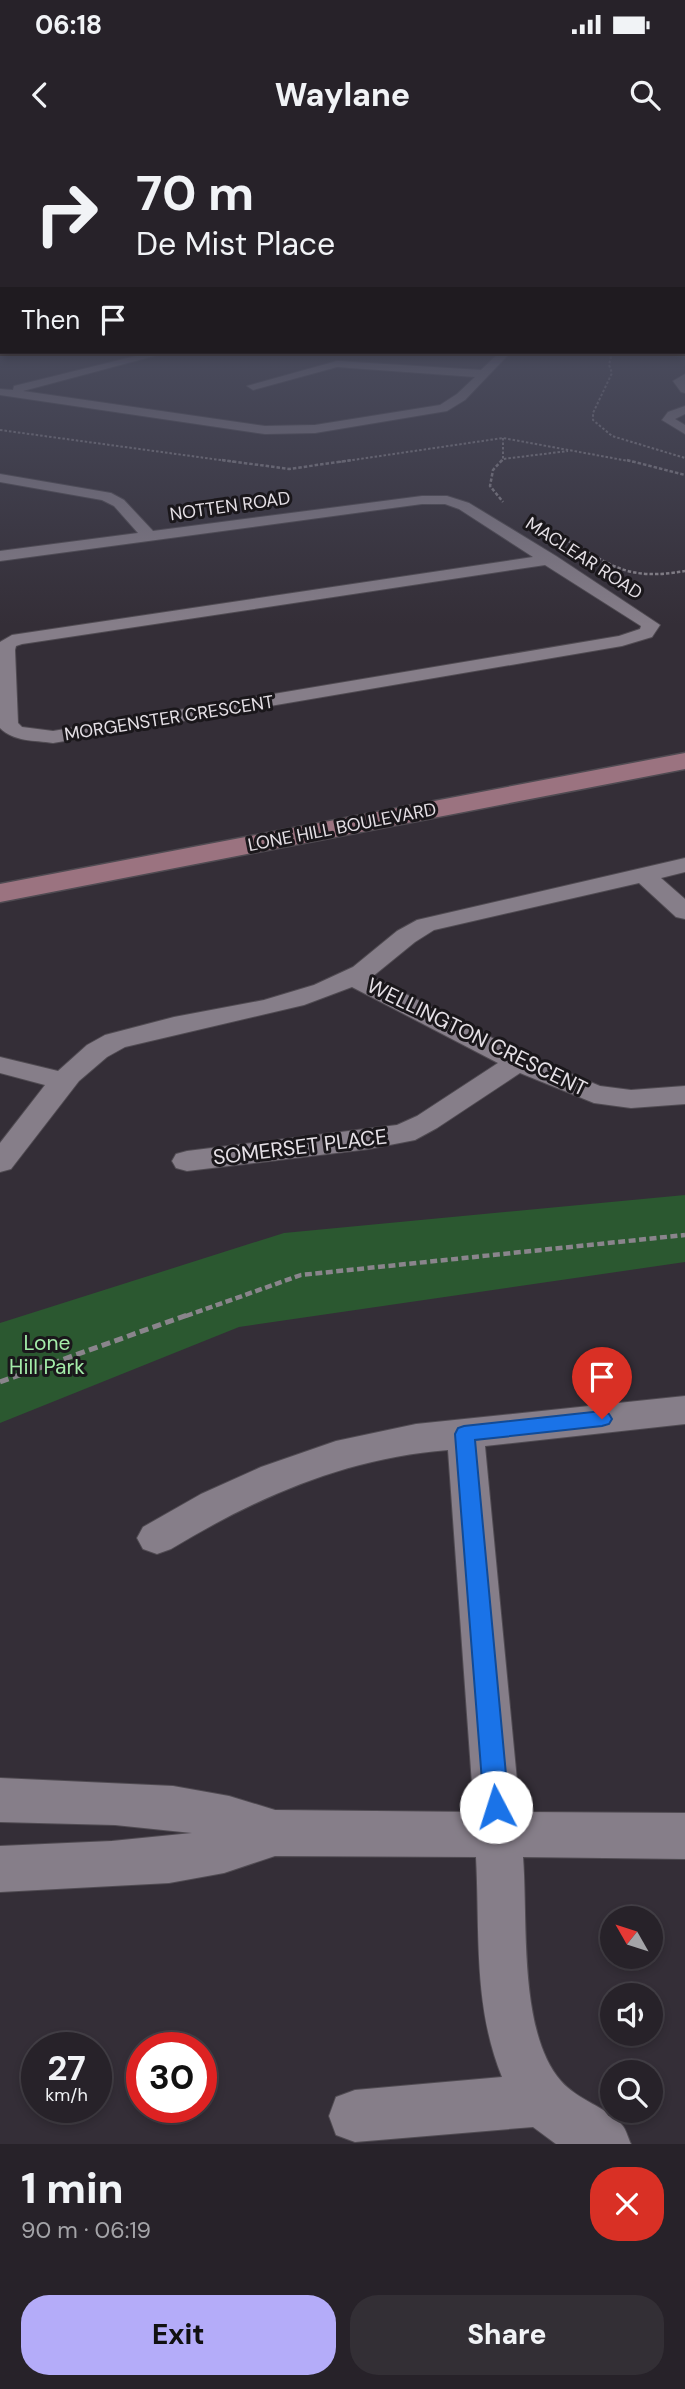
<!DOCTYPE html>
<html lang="en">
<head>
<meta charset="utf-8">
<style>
  body { margin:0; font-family:"DM Sans",sans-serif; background:#332f35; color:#f1f3f6; height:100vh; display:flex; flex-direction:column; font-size:26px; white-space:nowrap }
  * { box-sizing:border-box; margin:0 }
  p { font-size:23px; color:#a4a4a8 }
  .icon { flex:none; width:38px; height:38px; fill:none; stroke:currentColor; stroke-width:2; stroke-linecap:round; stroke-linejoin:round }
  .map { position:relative; height:2004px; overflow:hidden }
  .panel { display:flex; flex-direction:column; background:#272229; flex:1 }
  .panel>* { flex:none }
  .banner { position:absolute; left:0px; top:0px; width:686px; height:214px; box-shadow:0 4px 10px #0003,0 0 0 2px #433f46; background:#272229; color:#f1f3f6; overflow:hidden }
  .needle { width:46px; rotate:309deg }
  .fabs { position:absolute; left:600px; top:1766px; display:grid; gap:14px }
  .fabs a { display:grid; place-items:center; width:63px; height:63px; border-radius:50%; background:#272229; box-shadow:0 4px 10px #0003,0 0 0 2px #433f46; font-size:35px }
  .speed { position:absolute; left:21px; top:1892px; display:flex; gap:14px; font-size:35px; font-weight:700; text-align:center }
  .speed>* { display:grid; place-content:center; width:91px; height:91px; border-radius:50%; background:#272229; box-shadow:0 4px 10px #0003,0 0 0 2px #433f46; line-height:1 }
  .speed small { font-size:18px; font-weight:400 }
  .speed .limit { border:10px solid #d22; background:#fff; color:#111 }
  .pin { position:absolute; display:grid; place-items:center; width:60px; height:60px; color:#fff; margin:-72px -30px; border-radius:50% 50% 50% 0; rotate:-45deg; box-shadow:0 0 7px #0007 }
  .pin .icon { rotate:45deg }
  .me { position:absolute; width:77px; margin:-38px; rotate:355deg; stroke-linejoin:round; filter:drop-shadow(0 0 5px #0008) }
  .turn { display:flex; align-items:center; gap:24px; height:147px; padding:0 21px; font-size:32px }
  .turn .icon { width:91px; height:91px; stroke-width:2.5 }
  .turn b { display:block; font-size:49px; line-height:60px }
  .then { display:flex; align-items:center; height:66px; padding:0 21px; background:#0003; gap:14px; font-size:26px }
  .round { display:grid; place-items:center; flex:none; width:74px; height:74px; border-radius:28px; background:#332f35 }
  .summary { display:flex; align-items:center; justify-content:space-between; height:119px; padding:0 21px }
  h1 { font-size:42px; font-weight:800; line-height:52px }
  .button { display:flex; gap:14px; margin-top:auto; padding:14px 21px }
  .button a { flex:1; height:80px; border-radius:28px; background:#b4acf9; color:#111; font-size:28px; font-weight:800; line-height:80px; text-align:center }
  .button a+a { background:#332f35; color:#f1f3f6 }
  .status { display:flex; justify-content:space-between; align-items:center; height:49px; padding:0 35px; background:#272229; direction:ltr }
  .status svg { height:19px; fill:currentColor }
  header { display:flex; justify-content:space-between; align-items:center; height:91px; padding:0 21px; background:#272229; font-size:32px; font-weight:800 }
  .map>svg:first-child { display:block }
  .green { fill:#2b5830 }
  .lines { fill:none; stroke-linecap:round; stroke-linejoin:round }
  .street-casing { stroke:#504b52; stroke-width:2 }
  .secondary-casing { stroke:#504b52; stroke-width:3 }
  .path-far3 { stroke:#8a858c; stroke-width:2; stroke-dasharray:2.5 2; stroke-linecap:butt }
  .path-far2 { stroke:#8a858c; stroke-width:2.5; stroke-dasharray:3.5 2; stroke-linecap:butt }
  .path-far1 { stroke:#8a858c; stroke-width:4.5; stroke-dasharray:7 3.5; stroke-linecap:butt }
  .path { stroke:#8a858c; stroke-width:5; stroke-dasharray:9 4.5; stroke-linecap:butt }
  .street { fill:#867e89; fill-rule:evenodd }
  .secondary { fill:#9b7380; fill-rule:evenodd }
  .route { fill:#1a73e8; stroke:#114b97; stroke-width:2 }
  .labels { text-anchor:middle; stroke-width:6; stroke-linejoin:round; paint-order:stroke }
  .far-street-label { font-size:18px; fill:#e5e0e6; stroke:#1a171b }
  .street-label { font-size:21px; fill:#e5e0e6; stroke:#1a171b }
  .park-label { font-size:21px; fill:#a4eca9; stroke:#1a171b }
</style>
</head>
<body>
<div class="status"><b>06:18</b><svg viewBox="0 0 49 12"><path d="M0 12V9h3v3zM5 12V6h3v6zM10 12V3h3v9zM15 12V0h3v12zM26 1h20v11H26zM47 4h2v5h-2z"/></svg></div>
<header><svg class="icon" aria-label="back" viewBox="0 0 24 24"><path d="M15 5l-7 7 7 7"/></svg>Waylane<svg class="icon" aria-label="search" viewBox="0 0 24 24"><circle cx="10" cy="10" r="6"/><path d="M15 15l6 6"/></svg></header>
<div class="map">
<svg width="685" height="2004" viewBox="0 0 685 2004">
  <rect width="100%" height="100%" fill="#342e37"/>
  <!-- green -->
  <polygon class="green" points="685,1055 685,1122 239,1187 0,1283 0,1183 284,1093"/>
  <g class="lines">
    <!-- street casing -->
    <g class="street-casing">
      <g id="street">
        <polygon points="685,210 685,216 669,215 664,212"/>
        <polygon points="152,212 169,212 23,251 265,286 315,285 440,265 457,254 475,237 337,227 253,250 247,246 337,221 481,230 500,212 511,212 465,260 447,271 315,293 265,294 0,255 0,249 13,250 14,246"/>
        <polygon points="685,234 685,253 681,252 673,241"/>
        <polygon points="685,266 685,274 675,279 685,285 685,294 662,280 668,272"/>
        <path d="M0,334L111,353L124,360L153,391L422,356H447L469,363L556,416L660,485L652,497L622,506L53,603C34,600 14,602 0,588V502L12,495L533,417L459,369L445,364H422L0,421V411L138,393L114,366L102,360L0,342ZM545,425L641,486L640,489L619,496L53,591L22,587L18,583L15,510L16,506L22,504Z"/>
        <polygon points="685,718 685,732 661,738 685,759 685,779 676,777 639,743 434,790 415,802 372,837 528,916 600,946 631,950 685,946 685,964 631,968 594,963 520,933 437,988 415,1000 369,1009 187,1031 176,1028 172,1021 176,1014 187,1011 397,985 417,976 498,923 352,847 304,865 125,907 107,917 79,941 11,1029 0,1032 0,1003 45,945 0,933 0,917 58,931 87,905 105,895 174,877 264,860 314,845 353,827 397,791 417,780"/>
        <path d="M685,1256V1284L485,1306L520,1672L685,1673V1719L523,1717C528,1780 518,1892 561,1941C577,1960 607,1967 622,1985C626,1989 628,1998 631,2004H556L533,1987L355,2002L336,1995L329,1976L336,1957L355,1950L502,1937C473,1866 480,1792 476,1717L275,1716L224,1733L169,1743L0,1752V1706L112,1701L192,1693L115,1685L0,1682V1638L173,1646L229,1656L275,1670L474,1672L448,1310C346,1318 257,1357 171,1409L157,1414L143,1409L137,1398L143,1387L201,1354L261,1327L336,1301L416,1284Z"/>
      </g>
    </g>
    <!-- secondary casing -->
    <g class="secondary-casing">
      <polygon id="secondary" points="685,613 685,629 0,762 0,744"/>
    </g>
    <!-- path-far3 -->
    <g class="path-far3">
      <polyline points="612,212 609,225 612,233 593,273 593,280 612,296 685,318"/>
      <polyline points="0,290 235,322"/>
      <polyline points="503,298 503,319"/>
      <polyline points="339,322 503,298 634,322"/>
      <polyline points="501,322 503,319 568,311"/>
    </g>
    <!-- path-far2 -->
    <g class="path-far2">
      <polyline points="222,320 289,329 352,320"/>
      <polyline points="502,320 493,330 490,346 503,362"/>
      <polyline points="627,320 685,335"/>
      <path d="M564,399C614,426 626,441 685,431"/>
    </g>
    <!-- path-far1 -->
    <polyline class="path-far1" points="186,1176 301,1135 685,1095"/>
    <!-- path -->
    <polyline class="path" points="0,1242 190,1174"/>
    <!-- street -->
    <use href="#street" class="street"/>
    <!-- secondary -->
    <use href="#secondary" class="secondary"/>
  </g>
  <!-- sky -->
  <linearGradient id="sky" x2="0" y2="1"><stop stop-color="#1d191e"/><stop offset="0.42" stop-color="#4a4c5e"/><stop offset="1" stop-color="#4a4c5e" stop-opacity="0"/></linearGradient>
  <rect width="685" height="485" fill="url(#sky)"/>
  <!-- route -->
  <polygon class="route" points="602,1271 609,1274 612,1279 609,1284 602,1286 475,1300 509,1667 505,1675 496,1678 488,1675 484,1667 455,1294 458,1288 464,1286"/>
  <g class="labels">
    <!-- far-street labels -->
    <g class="far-street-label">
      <text transform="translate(230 366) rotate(-8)" y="6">NOTTEN ROAD</text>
      <text transform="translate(584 418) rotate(33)" y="6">MACLEAR ROAD</text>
      <text transform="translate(169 578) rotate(-9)" y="6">MORGENSTER CRESCENT</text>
      <text transform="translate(342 687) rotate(-11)" y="6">LONE HILL BOULEVARD</text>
    </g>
    <!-- street labels -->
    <g class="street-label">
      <text transform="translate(477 897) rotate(26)" y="7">WELLINGTON CRESCENT</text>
      <text transform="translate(300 1007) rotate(-7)" y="7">SOMERSET PLACE</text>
    </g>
    <!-- park labels -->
    <g class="park-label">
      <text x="47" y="1210">Lone<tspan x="47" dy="24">Hill Park</tspan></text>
    </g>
  </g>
</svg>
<div class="fabs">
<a><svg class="needle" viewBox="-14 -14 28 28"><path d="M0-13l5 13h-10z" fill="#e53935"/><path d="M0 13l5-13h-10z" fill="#a4a4a8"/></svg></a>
<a><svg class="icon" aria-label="sound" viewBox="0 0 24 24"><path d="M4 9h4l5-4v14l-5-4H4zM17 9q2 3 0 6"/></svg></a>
<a><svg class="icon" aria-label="search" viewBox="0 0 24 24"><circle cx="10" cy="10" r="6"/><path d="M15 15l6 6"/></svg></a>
</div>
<div class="speed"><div>27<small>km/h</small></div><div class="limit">30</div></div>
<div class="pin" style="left:602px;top:1279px;background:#d93025"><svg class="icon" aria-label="arrive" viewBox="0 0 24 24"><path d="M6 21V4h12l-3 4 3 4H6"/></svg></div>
<svg class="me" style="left:496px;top:1667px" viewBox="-20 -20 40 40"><circle r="19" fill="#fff"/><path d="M0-13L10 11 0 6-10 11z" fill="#1a73e8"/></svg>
<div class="banner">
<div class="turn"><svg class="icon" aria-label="right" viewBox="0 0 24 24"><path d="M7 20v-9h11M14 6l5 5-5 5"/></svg><div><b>70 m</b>De Mist Place</div></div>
<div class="then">Then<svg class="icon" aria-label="arrive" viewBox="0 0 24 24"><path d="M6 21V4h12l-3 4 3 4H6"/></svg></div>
</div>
</div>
<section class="panel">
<div class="summary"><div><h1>1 min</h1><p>90 m · 06:19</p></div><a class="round" style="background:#d93025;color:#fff"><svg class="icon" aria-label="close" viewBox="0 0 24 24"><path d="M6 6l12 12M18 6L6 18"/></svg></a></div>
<div class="button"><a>Exit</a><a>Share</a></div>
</section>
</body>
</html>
